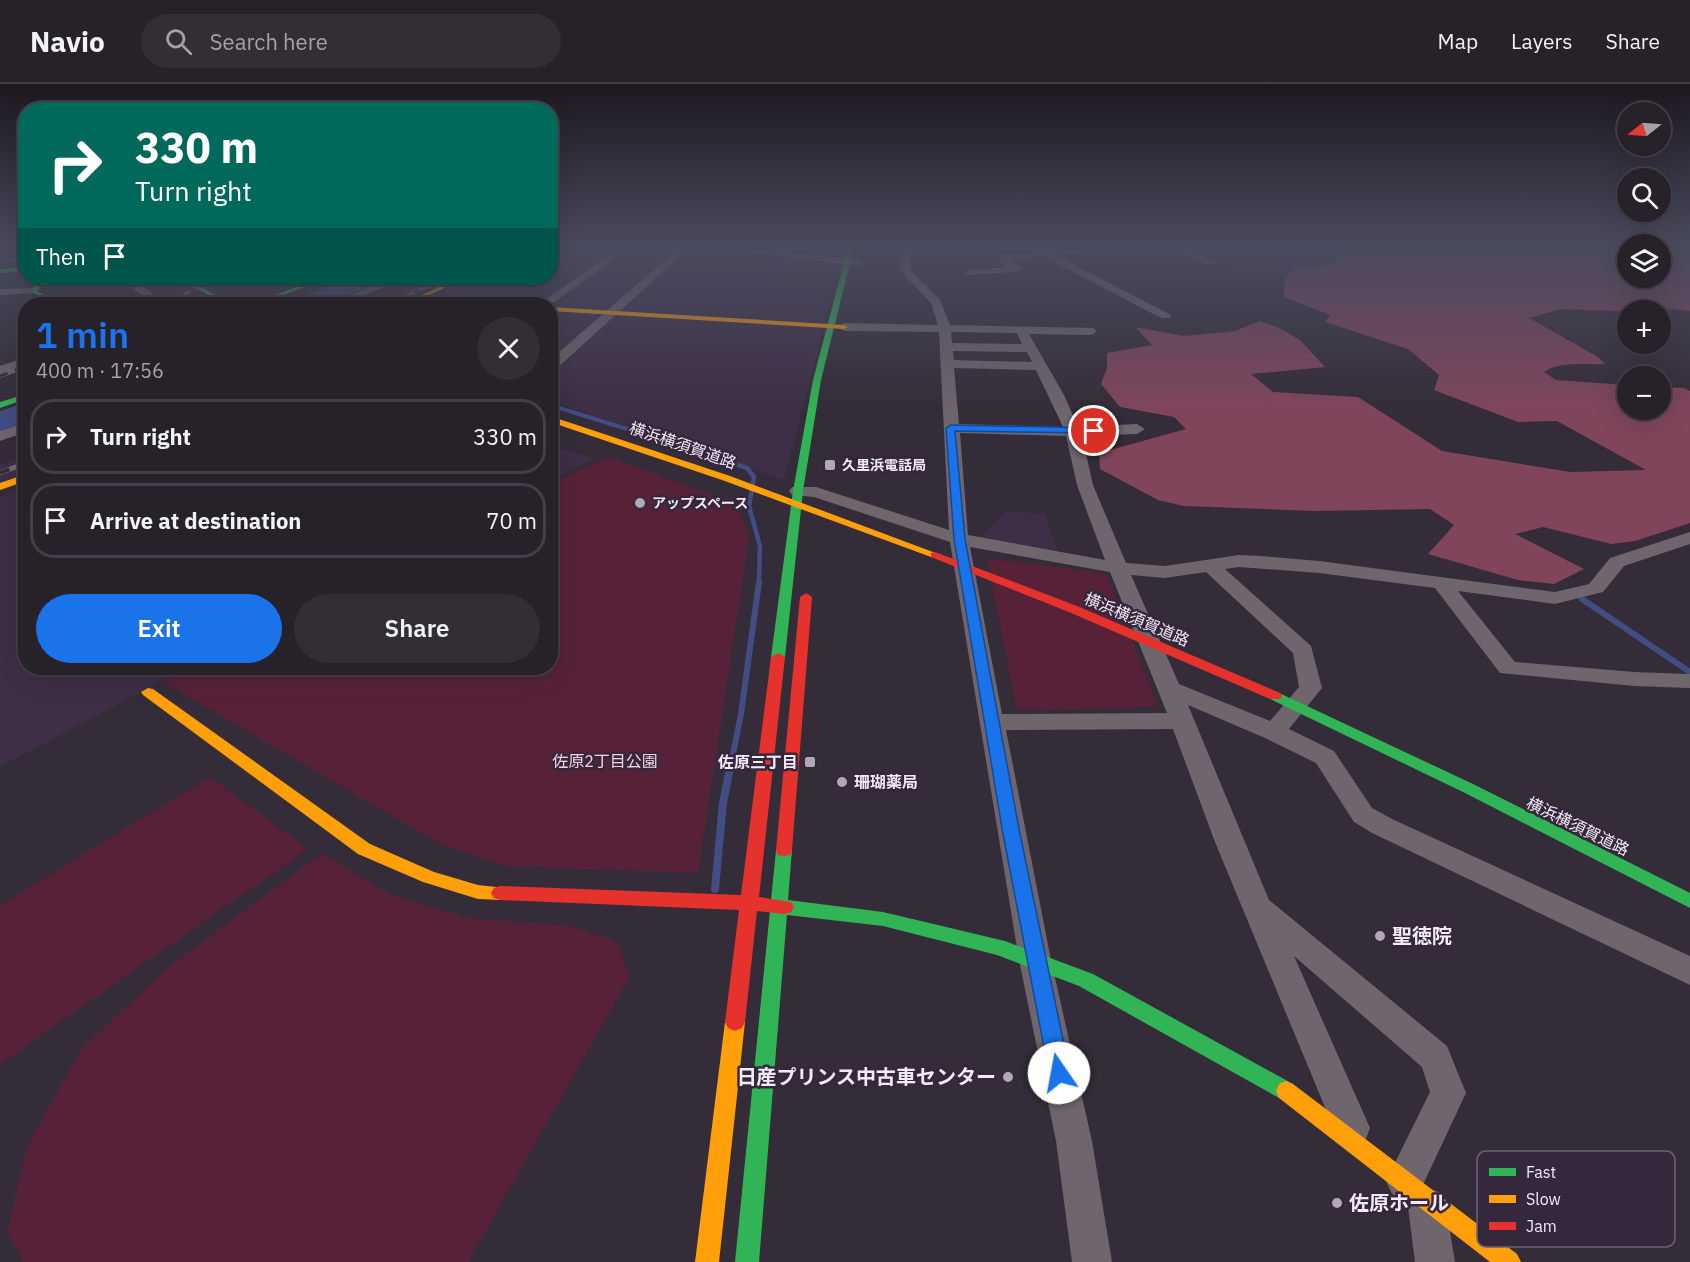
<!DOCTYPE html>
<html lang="en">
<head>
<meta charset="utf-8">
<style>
  body { margin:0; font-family:"IBM Plex Sans","Noto Sans JP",sans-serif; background:#332e36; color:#f1f3f6; height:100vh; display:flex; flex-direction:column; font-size:22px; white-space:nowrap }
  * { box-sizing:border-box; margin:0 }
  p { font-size:20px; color:#a4a3a8 }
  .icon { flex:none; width:33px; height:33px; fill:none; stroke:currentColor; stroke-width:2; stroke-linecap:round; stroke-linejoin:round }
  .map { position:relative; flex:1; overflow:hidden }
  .panel { position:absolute; left:18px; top:213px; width:540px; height:378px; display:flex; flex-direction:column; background:#27212a; border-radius:24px; box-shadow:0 6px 24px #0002,0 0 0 2px #433e47 }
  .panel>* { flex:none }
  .hud { position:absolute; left:18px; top:18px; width:540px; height:183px; border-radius:24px; box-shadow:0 6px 24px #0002,0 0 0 2px #433e47; background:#00695c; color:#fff; overflow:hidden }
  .needle { width:39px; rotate:253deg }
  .controls { position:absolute; left:1617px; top:18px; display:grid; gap:12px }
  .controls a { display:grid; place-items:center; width:54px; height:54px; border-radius:50%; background:#27212a; box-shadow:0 6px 24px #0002,0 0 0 2px #433e47; font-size:30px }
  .pin { position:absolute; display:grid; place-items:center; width:51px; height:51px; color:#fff; margin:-26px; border:3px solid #fff; border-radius:50%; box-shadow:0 2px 6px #0007 }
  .me { position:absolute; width:66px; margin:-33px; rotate:348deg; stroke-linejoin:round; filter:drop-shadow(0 0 4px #0008) }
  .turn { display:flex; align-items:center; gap:21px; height:126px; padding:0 18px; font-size:27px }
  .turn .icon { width:78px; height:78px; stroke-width:2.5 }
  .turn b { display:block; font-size:42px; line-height:51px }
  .then { display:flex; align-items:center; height:57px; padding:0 18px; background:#0003; gap:12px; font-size:22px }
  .round { display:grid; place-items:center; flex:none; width:63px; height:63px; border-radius:32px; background:#332e36 }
  .headline { display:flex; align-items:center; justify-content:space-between; height:102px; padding:0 18px }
  h1 { font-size:36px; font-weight:600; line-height:45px; color:#1a73e8 }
  .action { display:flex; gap:12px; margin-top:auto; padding:12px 18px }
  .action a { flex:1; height:69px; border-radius:36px; background:#1a73e8; color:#fff; font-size:24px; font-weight:600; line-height:69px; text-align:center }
  .action a+a { background:#332e36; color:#f1f3f6 }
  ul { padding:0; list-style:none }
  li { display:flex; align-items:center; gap:18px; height:75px; margin:0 12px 9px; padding:0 6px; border:3px solid #433e47; border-radius:24px }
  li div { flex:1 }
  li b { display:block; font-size:22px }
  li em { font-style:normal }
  header { display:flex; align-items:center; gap:36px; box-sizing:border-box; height:84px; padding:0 30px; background:#27212a; border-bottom:2px solid #433e47 }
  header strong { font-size:28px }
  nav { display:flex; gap:33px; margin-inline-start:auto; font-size:21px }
  .search { width:420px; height:54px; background:#332e36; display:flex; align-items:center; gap:15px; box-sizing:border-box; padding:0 21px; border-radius:33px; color:#a4a3a8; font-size:22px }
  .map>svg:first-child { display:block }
  .built { fill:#3e2e46 }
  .green { fill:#572238 }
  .forest { fill:#80455b }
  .water { fill:#414d83 }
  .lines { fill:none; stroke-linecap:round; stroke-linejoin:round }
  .stream-far4 { stroke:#414d83; stroke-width:3 }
  .stream-far3 { stroke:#414d83; stroke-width:4 }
  .stream-far2 { stroke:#414d83; stroke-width:4.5 }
  .stream-far1 { stroke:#414d83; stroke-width:6 }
  .stream { stroke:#414d83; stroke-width:8 }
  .street { fill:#6e656d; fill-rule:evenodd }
  .fast { fill:#30b455; fill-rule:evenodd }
  .slow { fill:#ff9f0a; fill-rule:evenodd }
  .jam { fill:#e5322d; fill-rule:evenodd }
  .rail-far2-casing { stroke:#716973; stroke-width:3 }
  .rail-far1-casing { stroke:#716973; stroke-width:4.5 }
  .rail-casing { stroke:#716973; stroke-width:5 }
  .rail-far2 { stroke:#35283c; stroke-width:2; stroke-dasharray:7; stroke-linecap:butt }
  .rail-far1 { stroke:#35283c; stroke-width:3; stroke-dasharray:8; stroke-linecap:butt }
  .rail { stroke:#35283c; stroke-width:4; stroke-dasharray:10; stroke-linecap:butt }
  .route { fill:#1a73e8; stroke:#114b97; stroke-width:1.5 }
  .poi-dot { fill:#b0a8b5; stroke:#35283c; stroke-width:2 }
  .labels { text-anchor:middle; stroke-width:5; stroke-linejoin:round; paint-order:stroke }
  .far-poi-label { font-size:14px; font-weight:bold; fill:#f3eaf8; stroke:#35283c; text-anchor:start }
  .street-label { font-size:16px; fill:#f3eaf8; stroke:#35283c }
  .park-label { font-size:16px; fill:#fad0dd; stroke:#35283c }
  .poi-label { font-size:16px; font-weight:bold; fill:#f3eaf8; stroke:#35283c; text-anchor:end }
  .near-poi-label { font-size:20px; font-weight:bold; fill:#f3eaf8; stroke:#35283c; text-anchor:start }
  .key { fill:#35283c; stroke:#6e6274; stroke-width:1.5 }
  .key-label { font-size:16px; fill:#f3eaf8 }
</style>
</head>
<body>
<header>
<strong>Navio</strong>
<div class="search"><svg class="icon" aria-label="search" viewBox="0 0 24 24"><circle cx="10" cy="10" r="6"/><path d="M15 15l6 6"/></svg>Search here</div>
<nav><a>Map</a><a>Layers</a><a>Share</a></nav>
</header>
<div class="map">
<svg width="1690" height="1178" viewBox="0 0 1690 1178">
  <rect width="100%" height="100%" fill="#342c38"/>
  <!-- built -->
  <g class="built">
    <polygon points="551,163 717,163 836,177 840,181 784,396 551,317 550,220 417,220 476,194 550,194"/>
    <polygon points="743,163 843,163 841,173 833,174"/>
    <polygon points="1176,163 1355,163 1333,183 1260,191 1232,186"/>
    <polygon points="203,194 228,194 175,220 149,220"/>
    <polygon points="429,194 456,194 396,220 375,218"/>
    <polygon points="551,362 595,374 551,397"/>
    <polygon points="25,371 25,389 0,399 0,381"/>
    <polygon points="25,404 26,584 186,584 0,683 0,414"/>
    <polygon points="1006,427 1045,430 1058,469 978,456"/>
  </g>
  <!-- green -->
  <g class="green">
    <polygon points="608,373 737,420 749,454 698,789 508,782 442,761 163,598 192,584 550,584 551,400"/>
    <polygon points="987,474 1107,490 1157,623 1017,626"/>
    <polygon points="210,693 308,765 0,980 0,821"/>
    <polygon points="322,769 390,811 469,834 570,842 616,857 630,892 468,1178 24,1178 7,1148 27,1063 81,965 167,884"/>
  </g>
  <!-- forest -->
  <path class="forest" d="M1349,163H1627L1628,194H1660L1661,163H1690V227L1635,221L1621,227L1560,225L1529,234L1598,273L1605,280C1586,281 1560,277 1544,288L1556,296L1627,301L1628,326H1660L1661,303L1684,304L1690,307V439L1635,457L1611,460L1543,443L1515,450L1584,485L1554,500L1518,496L1428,470L1454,441L1430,425L1316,427L1184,422L1158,416L1100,385L1099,369L1186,345L1174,333L1120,323L1101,300L1107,284V269L1152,261L1135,243L1184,252L1235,247L1260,237L1280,244L1301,257L1325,283L1251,290L1273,308L1358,313L1442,367L1570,388L1646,386L1557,337L1518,338L1434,306L1439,291L1408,265L1325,238L1330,231L1284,213L1285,195L1294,185L1335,180Z"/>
  <!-- water -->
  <g class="water">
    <polygon points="351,194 390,194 324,220 282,220"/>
    <polygon points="25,319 25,339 0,348 0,327"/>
  </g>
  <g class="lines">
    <!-- stream-far4 -->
    <g class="stream-far4">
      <polyline points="1403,167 1407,163"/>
      <polyline points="0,176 26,177"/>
    </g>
    <!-- stream-far3 -->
    <polyline class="stream-far3" points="550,321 675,360"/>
    <!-- stream-far2 -->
    <polyline class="stream-far2" points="670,359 747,384 754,393 749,422 760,462 759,499"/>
    <!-- stream-far1 -->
    <g class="stream-far1">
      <polyline points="1582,515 1690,588"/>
      <polyline points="732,675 741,630 759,498"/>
    </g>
    <!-- stream -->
    <polyline class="stream" points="715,805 723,719 732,674"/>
    <!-- street -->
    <g class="street">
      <polygon points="0,163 7,163 0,166"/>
      <polygon points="620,163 631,163 550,221 539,220"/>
      <polygon points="680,163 690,163 555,286 550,287 550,276"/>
      <polygon points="727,163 752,163 858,176 863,179 858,182 732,166"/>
      <path d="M902,163H912L910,185L940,216L950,241L1094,244L1096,247L1094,250L1090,251L1029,250L1064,311L1078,343L1137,340L1145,345L1137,350L1082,352L1093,401L1126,479L1165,482L1239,471L1262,472L1319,477L1555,508L1589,500L1610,474L1690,448V460L1624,482L1603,508L1555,520L1458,507L1515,578L1634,588L1688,590H1690V604H1688L1634,602L1500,589L1435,504L1319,489L1239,483L1225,485L1311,562L1322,604L1289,645L1334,667L1372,724L1392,735L1690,872V901L1372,749L1354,738L1316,679L1265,654L1188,621L1269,816L1447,962L1466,1009L1420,1107L1427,1104L1441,1109L1446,1123L1455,1178H1415L1408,1123L1412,1113L1405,1116L1392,1110L1386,1097L1430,1008L1422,983L1294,872L1370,1044L1365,1057L1352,1062L1339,1057L1215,758L1173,645L1006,646L1051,876L1092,1057L1112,1178H1072L1056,1057L1019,876L950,458L814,413L792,411L789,407L792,403H816L949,446L939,248L844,247L838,243L844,239L938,241L931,219L900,186ZM951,248L1017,249L1022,260L952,259ZM953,267L1027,268L1032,278L954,276ZM954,284L1036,286L1063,343L959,340ZM960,349L1066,352L1077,401L1105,476L968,451ZM970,463L1110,488L1167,629L1002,630ZM1206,488L1293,569L1299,603L1270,637L1179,600L1131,491L1165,494Z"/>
      <path d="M981,163C991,162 995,166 1004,169C1013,172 1024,169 1033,168L1027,163H1039L1046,166L1100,163L1095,166L1055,171L1171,231L1169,234H1161L1043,172L1009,176L1022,185L1017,188L965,191V187L969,186L1006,183L999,177L1001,175Z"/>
      <polygon points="1166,163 1179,163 1216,179 1207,181"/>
      <polygon points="122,194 133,194 160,216 153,220 140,220 146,215"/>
      <polygon points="391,194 404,194 344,220 329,220"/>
      <polygon points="33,204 37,205 37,209 0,211 0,205"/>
      <polygon points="26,273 26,282 0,290 0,282"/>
      <polygon points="26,339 26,348 0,357 0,347"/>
    </g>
    <!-- fast -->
    <g class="fast">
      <polygon points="848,163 854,163 821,296 803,407 785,573 778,577 771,573 793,407 813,296"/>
      <polygon points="26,183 26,187 0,189 0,185"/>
      <polygon points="44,194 50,194 37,207 60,220 53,220 30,207"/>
      <polygon points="177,194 184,194 232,220 225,220"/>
      <polygon points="320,194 328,194 260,220 252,220"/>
      <polygon points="26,310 26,315 0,324 0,318"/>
      <polygon points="1275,607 1473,700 1690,809 1690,824 1463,708 1270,615 1268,612"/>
      <polygon points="784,760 790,761 792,766 788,816 883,828 1005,857 1093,890 1293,1000 1296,1007 1293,1014 1286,1017 1279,1014 1079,902 997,871 883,842 787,831 759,1178 735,1178 776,766 778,761"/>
    </g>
    <!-- slow -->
    <g class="slow">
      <polygon points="459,194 466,194 416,217 411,216"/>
      <polygon points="550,223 844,241 848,243 844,245 550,227"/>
      <polygon points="550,332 730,392 941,471 935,474 931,473 722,396 550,338"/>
      <polygon points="26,390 26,397 0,406 0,399"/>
      <polygon points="148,604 153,605 370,760 434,788 478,801 506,804 509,809 506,814 500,816 478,815 423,798 358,770 143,611 141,608"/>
      <polygon points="735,929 742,932 745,938 719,1178 695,1178 725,938 728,932"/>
      <polygon points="1286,997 1293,1000 1517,1170 1521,1178 1490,1178 1279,1014 1276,1007 1279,1000"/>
    </g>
    <!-- jam -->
    <g class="jam">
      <polygon points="410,215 464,218 467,220 401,220"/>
      <polygon points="935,468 1077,522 1280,609 1282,612 1280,615 1270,615 1069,528 931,473 931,469"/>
      <polygon points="806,509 812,513 792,766 790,771 784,772 778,771 776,766 800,513"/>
      <polygon points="778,569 785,573 759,813 791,818 794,823 791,828 785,830 757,827 745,938 742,944 735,947 728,944 725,938 739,826 500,816 494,814 491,809 494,804 500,802 741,811 771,573"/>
    </g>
    <!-- rail-far2 casing -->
    <g class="rail-far2-casing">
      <g id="rail-far2">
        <polyline points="165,220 218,194"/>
        <polyline points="388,220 446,194"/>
      </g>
    </g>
    <!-- rail-far1 casing -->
    <g class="rail-far1-casing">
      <polyline id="rail-far1" points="0,292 26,282"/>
    </g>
    <!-- rail casing -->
    <g class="rail-casing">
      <polyline id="rail" points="0,389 26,379"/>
    </g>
    <!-- rail-far2 -->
    <use href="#rail-far2" class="rail-far2"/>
    <!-- rail-far1 -->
    <use href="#rail-far1" class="rail-far1"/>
    <!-- rail -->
    <use href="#rail" class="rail"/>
  </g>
  <!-- sky -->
  <linearGradient id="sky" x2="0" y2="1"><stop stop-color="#1d181f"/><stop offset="0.5" stop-color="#4a4b5e"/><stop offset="1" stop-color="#4a4b5e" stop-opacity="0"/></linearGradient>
  <rect width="1690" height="327" fill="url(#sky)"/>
  <!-- route -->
  <polygon class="route" points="951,341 1094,344 1099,347 1094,349 955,347 965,455 1020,750 1070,989 1067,997 1059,999 1052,997 1049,989 1003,750 954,455 946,344"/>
  <!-- markers -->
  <g class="poi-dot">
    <rect x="824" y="375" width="12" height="12" rx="3"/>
    <circle cx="640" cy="419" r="6"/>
    <rect x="804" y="672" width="12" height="12" rx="3"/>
    <circle cx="842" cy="698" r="6"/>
    <circle cx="1380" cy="852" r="6"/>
    <circle cx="1008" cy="993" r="6"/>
    <circle cx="1337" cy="1119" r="6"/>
  </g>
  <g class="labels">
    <!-- far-poi labels -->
    <g class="far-poi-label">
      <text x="842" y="386">久里浜電話局</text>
      <text x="652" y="424">アップスペース</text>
    </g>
    <!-- street labels -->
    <g class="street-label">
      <text transform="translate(683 361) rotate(19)" y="6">横浜横須賀道路</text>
      <text transform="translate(1137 535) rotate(23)" y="6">横浜横須賀道路</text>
      <text transform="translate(1578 742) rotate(26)" y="6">横浜横須賀道路</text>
    </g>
    <!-- park labels -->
    <g class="park-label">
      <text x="605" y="683">佐原2丁目公園</text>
    </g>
    <!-- poi labels -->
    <g class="poi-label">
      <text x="798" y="684">佐原三丁目</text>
      <text x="854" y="704" text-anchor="start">珊瑚薬局</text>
    </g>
    <!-- near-poi labels -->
    <g class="near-poi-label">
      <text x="1392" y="859">聖徳院</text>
      <text x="996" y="1000" text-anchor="end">日産プリンス中古車センター</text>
      <text x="1349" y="1126">佐原ホール</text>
    </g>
  </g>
  <!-- legend -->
  <rect x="1477" y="1067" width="198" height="96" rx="9" class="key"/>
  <rect x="1489" y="1084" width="27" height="8" fill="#30b455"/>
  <rect x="1489" y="1111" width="27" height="8" fill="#ff9f0a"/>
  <rect x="1489" y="1138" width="27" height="8" fill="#e5322d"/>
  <g class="key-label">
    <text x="1526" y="1094">Fast</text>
    <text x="1526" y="1121">Slow</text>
    <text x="1526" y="1148">Jam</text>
  </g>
</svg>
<div class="controls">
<a><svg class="needle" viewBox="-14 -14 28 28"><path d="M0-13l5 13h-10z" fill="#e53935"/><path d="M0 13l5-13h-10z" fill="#a4a3a8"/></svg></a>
<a><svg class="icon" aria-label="search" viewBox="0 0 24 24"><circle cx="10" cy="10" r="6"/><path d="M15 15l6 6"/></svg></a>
<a><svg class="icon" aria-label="layers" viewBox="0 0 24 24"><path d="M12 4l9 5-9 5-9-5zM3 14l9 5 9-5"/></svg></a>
<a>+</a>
<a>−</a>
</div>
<div class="pin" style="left:1094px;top:347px;background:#d93025"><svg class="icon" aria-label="arrive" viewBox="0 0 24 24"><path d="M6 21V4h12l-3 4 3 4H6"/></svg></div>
<svg class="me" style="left:1059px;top:989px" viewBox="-20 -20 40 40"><circle r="19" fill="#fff"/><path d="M0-13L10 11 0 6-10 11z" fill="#1a73e8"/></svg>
<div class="hud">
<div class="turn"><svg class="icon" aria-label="right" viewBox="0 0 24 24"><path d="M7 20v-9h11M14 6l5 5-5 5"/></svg><div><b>330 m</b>Turn right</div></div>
<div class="then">Then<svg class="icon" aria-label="arrive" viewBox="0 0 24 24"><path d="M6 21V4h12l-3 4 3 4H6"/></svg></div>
</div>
<section class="panel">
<div class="headline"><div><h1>1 min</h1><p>400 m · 17:56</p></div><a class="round"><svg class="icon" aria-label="close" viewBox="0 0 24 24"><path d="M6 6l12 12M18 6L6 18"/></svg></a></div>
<ul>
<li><svg class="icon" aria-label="right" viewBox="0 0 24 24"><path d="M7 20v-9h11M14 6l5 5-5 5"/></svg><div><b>Turn right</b></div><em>330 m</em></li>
<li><svg class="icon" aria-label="arrive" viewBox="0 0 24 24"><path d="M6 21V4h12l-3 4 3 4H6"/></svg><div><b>Arrive at destination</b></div><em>70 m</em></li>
</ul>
<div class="action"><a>Exit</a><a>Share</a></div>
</section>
</div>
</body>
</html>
